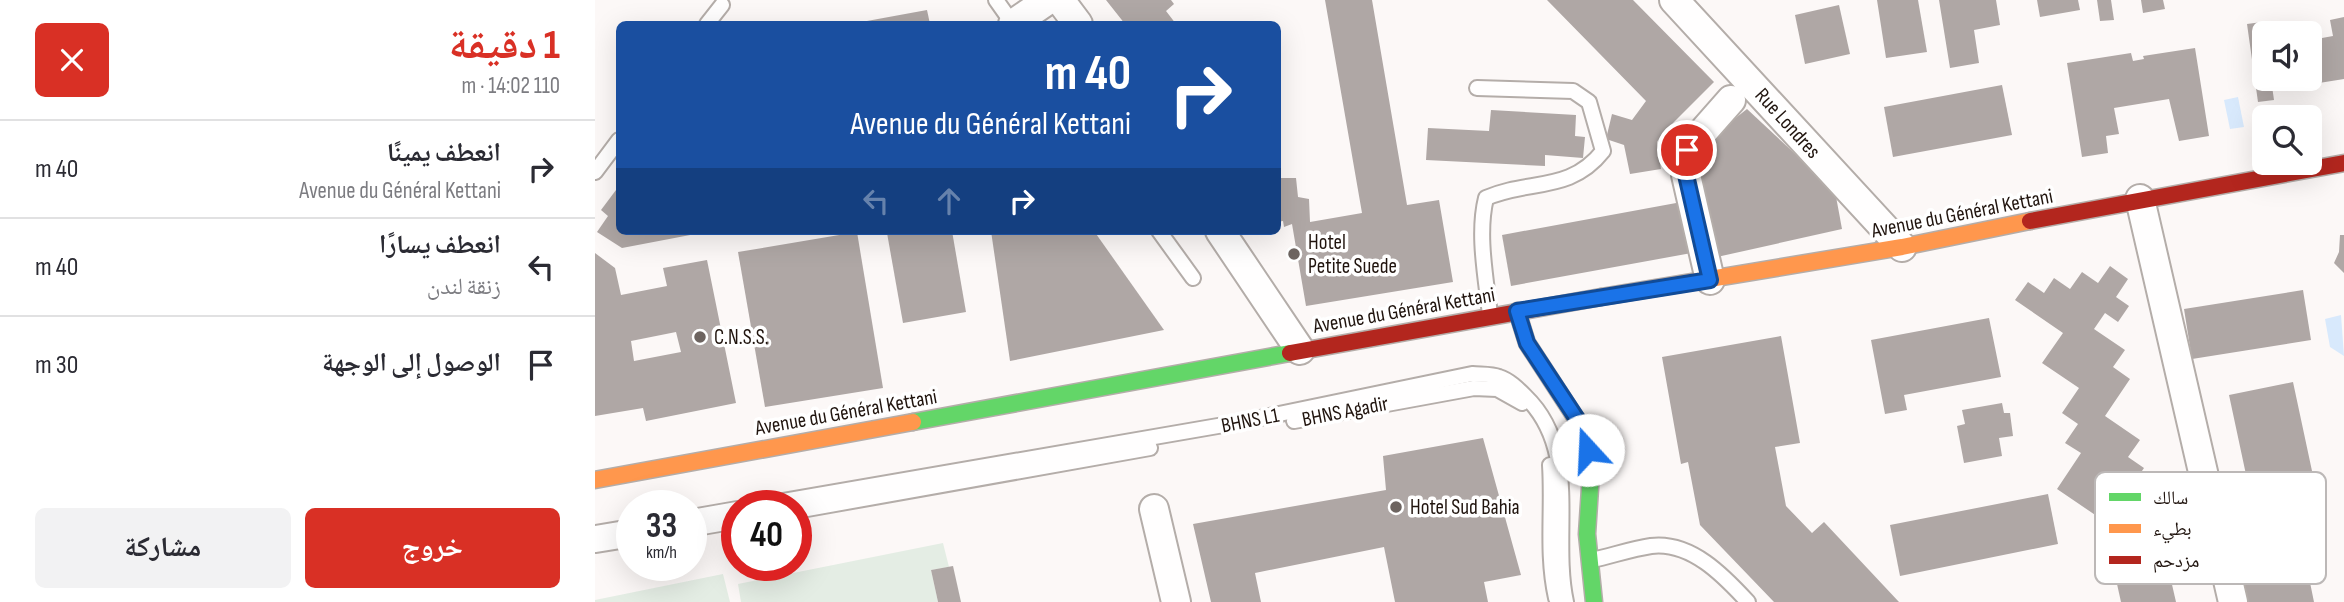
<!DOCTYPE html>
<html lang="ar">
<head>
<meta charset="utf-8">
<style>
  body { margin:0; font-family:"Sofia Sans Condensed","Noto Naskh Arabic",sans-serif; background:#f2f2f3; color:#2b2b33; direction:rtl; height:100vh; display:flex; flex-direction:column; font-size:26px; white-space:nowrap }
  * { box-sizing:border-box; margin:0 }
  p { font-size:23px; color:#7c7c81 }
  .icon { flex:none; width:38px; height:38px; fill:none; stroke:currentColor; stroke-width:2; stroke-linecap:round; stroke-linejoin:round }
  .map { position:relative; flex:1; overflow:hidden; direction:ltr }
  .side { display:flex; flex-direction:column; background:#fff; width:595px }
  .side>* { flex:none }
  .guide { position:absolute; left:21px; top:21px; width:665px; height:214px; border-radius:10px; box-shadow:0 7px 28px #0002; direction:rtl; background:#1a4fa0; color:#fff; overflow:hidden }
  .tools { position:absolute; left:1657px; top:21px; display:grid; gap:14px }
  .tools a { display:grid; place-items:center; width:70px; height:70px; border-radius:10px; background:#fff; box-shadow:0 7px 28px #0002; font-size:35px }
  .speed { position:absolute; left:21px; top:490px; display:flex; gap:14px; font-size:35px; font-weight:700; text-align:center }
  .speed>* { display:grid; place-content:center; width:91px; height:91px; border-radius:50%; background:#fff; box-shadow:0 7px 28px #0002; line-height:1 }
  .speed small { font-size:18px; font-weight:400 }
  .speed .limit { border:10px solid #d22; background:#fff; color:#111 }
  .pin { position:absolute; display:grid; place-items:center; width:60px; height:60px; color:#fff; margin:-30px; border:4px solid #fff; border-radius:50%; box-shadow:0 2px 7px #0007 }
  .me { position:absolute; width:77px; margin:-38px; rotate:340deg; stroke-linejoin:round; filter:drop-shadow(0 0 5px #0008) }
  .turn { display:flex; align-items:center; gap:24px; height:147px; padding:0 35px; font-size:32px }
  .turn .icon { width:91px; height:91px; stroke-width:2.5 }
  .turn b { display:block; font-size:49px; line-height:60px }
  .lanes { display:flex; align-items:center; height:66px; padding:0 35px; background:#0003; justify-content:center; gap:35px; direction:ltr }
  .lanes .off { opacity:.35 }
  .round { display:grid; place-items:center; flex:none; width:74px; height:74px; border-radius:10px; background:#f2f2f3 }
  .headline { display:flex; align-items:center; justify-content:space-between; height:119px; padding:0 35px }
  h1 { font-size:42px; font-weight:700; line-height:52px; color:#d93025 }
  .action { display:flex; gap:14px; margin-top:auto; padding:14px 35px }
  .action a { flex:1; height:80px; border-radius:10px; background:#d93025; color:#fff; font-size:28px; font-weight:700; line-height:80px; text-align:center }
  .action a+a { background:#f2f2f3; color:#2b2b33 }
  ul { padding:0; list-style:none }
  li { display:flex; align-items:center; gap:21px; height:98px; padding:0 35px; border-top:2px solid #e1e1e2 }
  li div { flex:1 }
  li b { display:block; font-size:26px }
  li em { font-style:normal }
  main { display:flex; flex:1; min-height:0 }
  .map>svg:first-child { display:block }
  .green { fill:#e4ede4 }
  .water { fill:#d8e9fc }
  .building { fill:#afa7a5; fill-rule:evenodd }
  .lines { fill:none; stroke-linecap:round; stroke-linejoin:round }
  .lane-casing { stroke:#b4ada9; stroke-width:18 }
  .street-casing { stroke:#b4ada9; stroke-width:32 }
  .fast-casing { stroke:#b4ada9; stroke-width:19 }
  .slow-casing { stroke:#b4ada9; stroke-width:19 }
  .jam-casing { stroke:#b4ada9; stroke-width:19 }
  .lane { stroke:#fffefe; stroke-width:14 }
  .street { stroke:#fffefe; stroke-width:28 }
  .fast { stroke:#63d668; stroke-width:16 }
  .slow { stroke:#ff974d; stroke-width:16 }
  .jam { stroke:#b3261e; stroke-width:16 }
  .route-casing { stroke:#114b97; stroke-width:18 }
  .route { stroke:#1a73e8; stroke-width:12 }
  .poi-dot { fill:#6d6460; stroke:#fff; stroke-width:2.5 }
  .labels { text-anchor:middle; stroke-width:7; stroke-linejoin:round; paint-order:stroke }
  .street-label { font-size:21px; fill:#20140e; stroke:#fff }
  .poi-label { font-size:21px; fill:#20140e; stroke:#fff; text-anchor:start }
  .key { fill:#fff; stroke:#bcb8b7; stroke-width:2 }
  .key-label { font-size:19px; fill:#20140e }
</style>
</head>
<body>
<main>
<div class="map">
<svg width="1749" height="602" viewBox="0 0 1749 602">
  <rect width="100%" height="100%" fill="#fcf8f7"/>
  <!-- green -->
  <g class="green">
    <polygon points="348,543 354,567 336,570 343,602 146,602 143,584"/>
    <polygon points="128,574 135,602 0,602 0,600"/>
  </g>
  <!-- water -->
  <g class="water">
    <polygon points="1643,97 1649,127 1635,129 1629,100"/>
    <polygon points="1746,315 1749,356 1735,347 1730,319"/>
  </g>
  <!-- building -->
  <g class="building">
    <polygon points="511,0 576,0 579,4 571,11 581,24 530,24"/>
    <polygon points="730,0 777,0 812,205 844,200 858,282 711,306 697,224 689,227 688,221 682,222 682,162 686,178 701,178 703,197 714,199 715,222 767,213"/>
    <polygon points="952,0 1038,0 1119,82 1067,134 1062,142 1066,169 1035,174 1029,145 1011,139 1017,114 1037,120 1051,101"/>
    <polygon points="1282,0 1323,0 1332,52 1291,58"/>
    <polygon points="1344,0 1401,0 1405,25 1379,30 1384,63 1355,68"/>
    <polygon points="1442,0 1483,0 1485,10 1445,17"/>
    <polygon points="1502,0 1516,0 1519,20 1505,21"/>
    <polygon points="1546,0 1568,0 1570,9 1548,13"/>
    <polygon points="1244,5 1255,54 1210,64 1200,15"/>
    <polygon points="332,10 335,24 261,24 261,23"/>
    <polygon points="1749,17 1749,79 1724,83 1716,40 1738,36 1735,20"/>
    <polygon points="1667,22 1670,79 1676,79 1679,100 1663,102 1652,24"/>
    <polygon points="1600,48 1614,136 1584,141 1574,99 1519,108 1524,134 1511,136 1513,153 1487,157 1472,63 1536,53 1538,61 1549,59 1548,56"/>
    <polygon points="1407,85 1417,135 1298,157 1289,107"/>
    <polygon points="1152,109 1240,191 1247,229 1122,257 1100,150"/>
    <polygon points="896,110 981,115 980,136 990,137 988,158 950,155 950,166 831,160 833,128 894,131"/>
    <polygon points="24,186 24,231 111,232 27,248 2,232 13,216 6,210"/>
    <polygon points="1092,201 1102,252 916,286 907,235"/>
    <polygon points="303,231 357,231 371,312 308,323 292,233"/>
    <polygon points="396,231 499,231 569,330 415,361"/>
    <polygon points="262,232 288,388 170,407 143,252"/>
    <polygon points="1745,235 1749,235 1749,273 1739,263 1744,252"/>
    <path d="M0,253L20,268L26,295L72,286L68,268L112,260L141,403L51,421L48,408L0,416ZM81,332L86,352L39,361L36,341Z"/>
    <polygon points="1515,266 1533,279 1521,297 1534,306 1523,322 1510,313 1499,329 1530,350 1518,367 1535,379 1510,416 1545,440 1533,457 1549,468 1512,523 1462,489 1486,453 1470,443 1483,424 1467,413 1484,388 1447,363 1468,333 1420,300 1433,282 1449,293 1459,278 1475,289 1487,272 1503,283"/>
    <polygon points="1708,290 1716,340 1597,359 1589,309"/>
    <polygon points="1394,318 1406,377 1309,395 1312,410 1290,414 1276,340"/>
    <polygon points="1186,336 1205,443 1180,447 1191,506 1217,533 1229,522 1304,602 1179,602 1105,525 1093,462 1086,464 1067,357"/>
    <polygon points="1698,382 1723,499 1699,504 1719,602 1650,602 1633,518 1659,512 1634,395"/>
    <polygon points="1407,403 1409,413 1415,413 1418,436 1404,438 1407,456 1369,463 1362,426 1370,424 1367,410"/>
    <polygon points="888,438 926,575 889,582 893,602 800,602 789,547 660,573 666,602 616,602 598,524 791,490 788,456"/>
    <polygon points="1453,494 1463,544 1305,576 1295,525"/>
    <polygon points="1570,554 1581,602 1526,602 1518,566"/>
    <polygon points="358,566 366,602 343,602 336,570"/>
  </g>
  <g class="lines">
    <!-- lane casing -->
    <g class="lane-casing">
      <g id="lane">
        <polyline points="401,0 418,24"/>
        <polyline points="112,24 127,5"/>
        <path d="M882,88L978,91L994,102L1008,151C975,193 934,179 891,198C882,234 891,278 895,315"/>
        <polyline points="0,172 24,140"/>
        <polyline points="564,231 598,278"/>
        <polyline points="699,421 879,388 902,389 927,403"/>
        <path d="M955,465C958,510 951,553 961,598"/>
        <path d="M159,506L646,422L877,374C885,375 896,374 904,377C914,380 923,389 930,396C987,451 956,533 971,602"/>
        <polyline points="201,511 555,448"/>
        <polyline points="96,517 142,509"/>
        <polyline points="96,529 142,521"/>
        <polyline points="0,533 37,527"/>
        <polyline points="0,545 37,539"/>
        <path d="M997,560C1016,556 1036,549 1056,546C1096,541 1129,576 1153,602"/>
      </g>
    </g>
    <!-- street casing -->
    <g class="street-casing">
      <g id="street">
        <polyline points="465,0 483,24"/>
        <polyline points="1079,0 1307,247"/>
        <polyline points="418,24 453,0"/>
        <polyline points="1545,199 1638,602"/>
        <polyline points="625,231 705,350"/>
        <polyline points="1115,280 1091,175 1092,150 1136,100"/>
        <polyline points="559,509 581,602"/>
      </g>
    </g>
    <!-- fast casing -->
    <g class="fast-casing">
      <g id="fast">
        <polyline points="922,311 932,343 986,426 993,450 996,473 992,534 999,602"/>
        <polyline points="318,422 695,353"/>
      </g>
    </g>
    <!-- slow casing -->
    <g class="slow-casing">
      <g id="slow">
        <polyline points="1006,297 1307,247 1435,221"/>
        <polyline points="0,480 318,422"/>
      </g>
    </g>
    <!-- jam casing -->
    <g class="jam-casing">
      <g id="jam">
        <polyline points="1435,221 1749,163"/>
        <polyline points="695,353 1006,297"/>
      </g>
    </g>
    <!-- lane -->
    <use href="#lane" class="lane"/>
    <!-- street -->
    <use href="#street" class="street"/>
    <!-- fast -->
    <use href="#fast" class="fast"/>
    <!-- slow -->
    <use href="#slow" class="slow"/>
    <!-- jam -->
    <use href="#jam" class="jam"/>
  </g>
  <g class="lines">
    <!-- route casing -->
    <g class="route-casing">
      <polyline id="route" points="993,450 986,425 932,343 922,311 1115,280 1091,175 1092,150"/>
    </g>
    <!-- route -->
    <use href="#route" class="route"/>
  </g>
  <!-- markers -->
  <g class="poi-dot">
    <circle cx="699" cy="254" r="7"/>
    <circle cx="105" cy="337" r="7"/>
    <circle cx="801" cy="507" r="7"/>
  </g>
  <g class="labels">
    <!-- street labels -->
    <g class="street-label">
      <text transform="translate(1193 123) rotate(48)" y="7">Rue Londres</text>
      <text transform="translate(1367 213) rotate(-11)" y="7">Avenue du Général Kettani</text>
      <text transform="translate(809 310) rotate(-10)" y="7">Avenue du Général Kettani</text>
      <text transform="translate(750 411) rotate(-11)" y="7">BHNS Agadir</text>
      <text transform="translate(251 412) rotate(-10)" y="7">Avenue du Général Kettani</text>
      <text transform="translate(655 420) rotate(-11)" y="7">BHNS L1</text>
    </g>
    <!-- poi labels -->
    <g class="poi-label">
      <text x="713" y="249">Hotel<tspan x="713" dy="24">Petite Suede</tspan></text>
      <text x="119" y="344">C.N.S.S.</text>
      <text x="815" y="514">Hotel Sud Bahia</text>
    </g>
  </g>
  <!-- legend -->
  <rect x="1500" y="472" width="231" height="112" rx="10" class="key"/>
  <rect x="1514" y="493" width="32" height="8" fill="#63d668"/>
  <rect x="1514" y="524" width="32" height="9" fill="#ff974d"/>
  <rect x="1514" y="556" width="32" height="8" fill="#b3261e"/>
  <g class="key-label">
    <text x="1558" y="504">سالك</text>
    <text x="1558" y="535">بطيء</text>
    <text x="1558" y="567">مزدحم</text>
  </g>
</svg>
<div class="tools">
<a><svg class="icon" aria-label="sound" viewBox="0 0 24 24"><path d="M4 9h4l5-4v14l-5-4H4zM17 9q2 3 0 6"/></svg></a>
<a><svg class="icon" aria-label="search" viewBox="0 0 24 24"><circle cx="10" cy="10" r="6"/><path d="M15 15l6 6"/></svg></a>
</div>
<div class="speed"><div>33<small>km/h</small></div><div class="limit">40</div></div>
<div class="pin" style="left:1092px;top:150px;background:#d93025"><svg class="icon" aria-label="arrive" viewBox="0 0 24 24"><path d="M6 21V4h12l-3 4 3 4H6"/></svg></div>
<svg class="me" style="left:993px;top:450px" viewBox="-20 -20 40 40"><circle r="19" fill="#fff"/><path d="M0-13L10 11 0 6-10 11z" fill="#1a73e8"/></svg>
<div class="guide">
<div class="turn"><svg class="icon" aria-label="right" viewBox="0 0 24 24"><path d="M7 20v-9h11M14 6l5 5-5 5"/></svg><div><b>40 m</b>Avenue du Général Kettani</div></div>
<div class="lanes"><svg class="icon off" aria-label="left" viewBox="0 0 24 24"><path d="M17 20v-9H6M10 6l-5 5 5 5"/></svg><svg class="icon off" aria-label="ahead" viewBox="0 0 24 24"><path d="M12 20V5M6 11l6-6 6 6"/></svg><svg class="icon" aria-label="right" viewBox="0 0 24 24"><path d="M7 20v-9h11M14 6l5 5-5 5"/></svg></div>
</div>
</div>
<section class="side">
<div class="headline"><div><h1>1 دقيقة</h1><p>110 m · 14:02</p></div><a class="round" style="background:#d93025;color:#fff"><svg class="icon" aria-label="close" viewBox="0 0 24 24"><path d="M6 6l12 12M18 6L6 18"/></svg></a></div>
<ul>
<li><svg class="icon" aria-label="right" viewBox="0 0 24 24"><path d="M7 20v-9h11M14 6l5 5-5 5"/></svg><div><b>انعطف يمينًا</b><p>Avenue du Général Kettani</p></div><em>40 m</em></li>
<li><svg class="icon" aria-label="left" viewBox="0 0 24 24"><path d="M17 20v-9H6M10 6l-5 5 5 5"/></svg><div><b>انعطف يسارًا</b><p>زنقة لندن</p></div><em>40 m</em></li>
<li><svg class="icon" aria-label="arrive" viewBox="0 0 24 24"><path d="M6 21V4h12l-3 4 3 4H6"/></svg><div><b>الوصول إلى الوجهة</b></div><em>30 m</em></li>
</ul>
<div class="action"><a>خروج</a><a>مشاركة</a></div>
</section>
</main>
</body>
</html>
